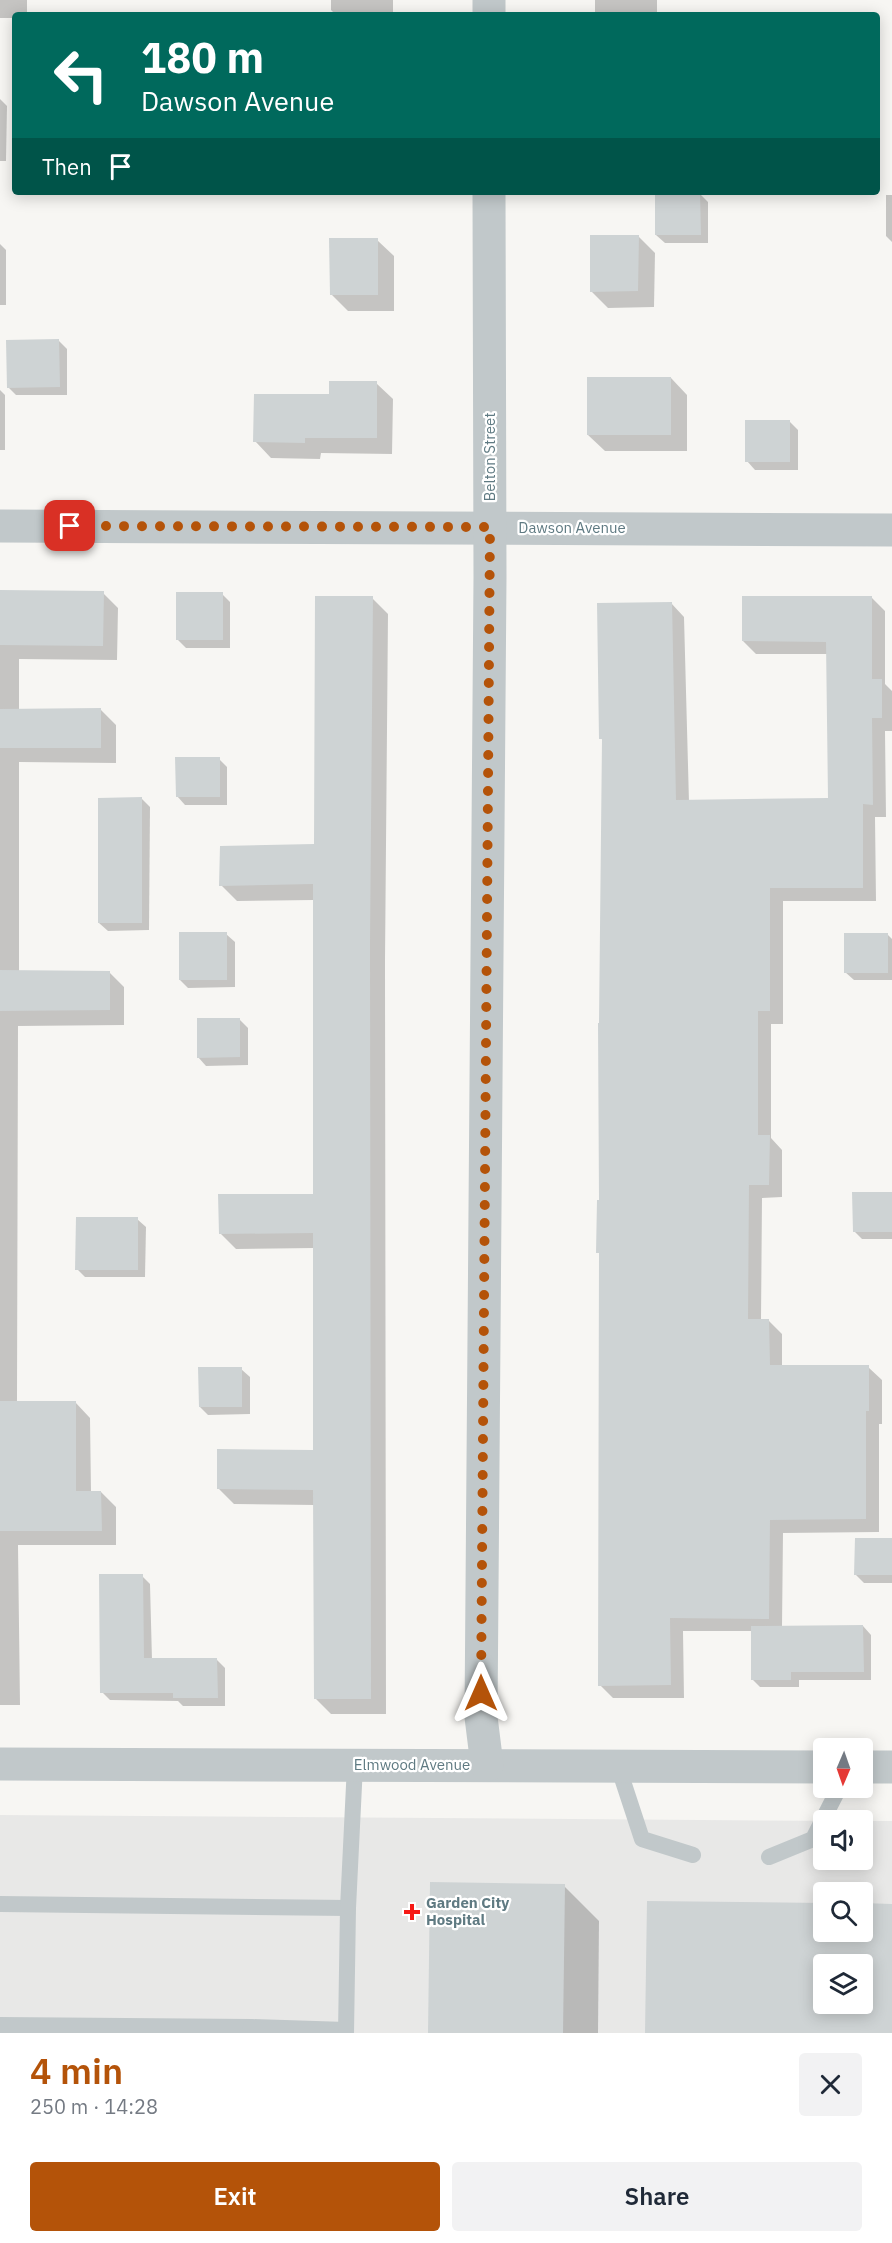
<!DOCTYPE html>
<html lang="en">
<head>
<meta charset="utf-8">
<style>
  body { margin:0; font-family:"IBM Plex Sans",sans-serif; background:#f2f2f3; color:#1f2937; height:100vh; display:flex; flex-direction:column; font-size:22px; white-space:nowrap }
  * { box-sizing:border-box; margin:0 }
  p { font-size:20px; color:#747a83 }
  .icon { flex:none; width:33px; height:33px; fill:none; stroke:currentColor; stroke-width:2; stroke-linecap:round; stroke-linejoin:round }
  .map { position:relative; height:2033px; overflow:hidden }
  .drawer { display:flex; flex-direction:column; background:#fff; flex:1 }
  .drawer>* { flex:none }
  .hud { position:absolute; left:12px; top:12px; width:868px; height:183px; border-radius:6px; box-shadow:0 3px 15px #0003; background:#00695c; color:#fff; overflow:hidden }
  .needle { width:39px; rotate:182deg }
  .controls { position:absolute; left:813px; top:1738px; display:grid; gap:12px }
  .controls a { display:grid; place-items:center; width:60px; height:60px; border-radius:6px; background:#fff; box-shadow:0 3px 15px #0003; font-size:30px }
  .pin { position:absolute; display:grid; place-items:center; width:51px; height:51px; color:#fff; margin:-26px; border-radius:12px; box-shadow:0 3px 9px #0006 }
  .me { position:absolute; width:66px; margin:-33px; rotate:0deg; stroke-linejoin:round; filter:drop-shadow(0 0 4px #0008) }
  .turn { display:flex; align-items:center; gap:21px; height:126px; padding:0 30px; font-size:27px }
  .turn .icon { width:78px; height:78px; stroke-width:2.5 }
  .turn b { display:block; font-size:42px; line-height:51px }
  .then { display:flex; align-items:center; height:57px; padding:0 30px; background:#0003; gap:12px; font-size:22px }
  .round { display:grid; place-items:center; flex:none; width:63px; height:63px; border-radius:6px; background:#f2f2f3 }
  .summary { display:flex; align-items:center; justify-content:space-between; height:102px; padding:0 30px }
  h1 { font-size:36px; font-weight:600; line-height:45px; color:#b45309 }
  .action { display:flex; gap:12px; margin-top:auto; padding:12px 30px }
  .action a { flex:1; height:69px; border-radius:6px; background:#b45309; color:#fff; font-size:24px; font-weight:600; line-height:69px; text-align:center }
  .action a+a { background:#f2f2f3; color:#1f2937 }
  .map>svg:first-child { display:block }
  .built { fill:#e8e8e7; fill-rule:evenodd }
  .shadow { fill:#0003 }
  .building { fill:#ced3d4; fill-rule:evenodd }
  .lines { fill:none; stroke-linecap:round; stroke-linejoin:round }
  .service { stroke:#c1c8ca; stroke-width:16 }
  .minor { stroke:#c1c8ca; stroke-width:33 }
  .route { stroke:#b45309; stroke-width:10; stroke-dasharray:0 18 }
  .poi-dot { fill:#f61915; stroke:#fff; stroke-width:2 }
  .labels { text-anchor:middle; stroke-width:4.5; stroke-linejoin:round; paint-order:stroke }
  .street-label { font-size:15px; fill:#5f7a82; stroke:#fff }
  .poi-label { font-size:15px; font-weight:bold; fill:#5f7a82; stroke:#fff; text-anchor:start }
</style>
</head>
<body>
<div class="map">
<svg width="892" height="2033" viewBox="0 0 892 2033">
  <rect width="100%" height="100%" fill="#f7f6f3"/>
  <!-- built -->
  <path class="built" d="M0,1815L845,1821H824V1860H862L863,1821H892V2033H0ZM824,1893H862V1932H824ZM824,1965H862V2004H824Z"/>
  <!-- shadow -->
  <g class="shadow">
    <polygon points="0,0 27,0 27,15 15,15 15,18 0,18"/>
    <polygon points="331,0 393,0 393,15 336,15 331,10"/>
    <rect x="595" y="0" width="62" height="15"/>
    <polygon points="0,99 7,106 6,161 0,161"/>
    <polygon points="700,194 708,202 708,243 665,243 656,235"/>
    <polygon points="886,195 892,195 892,242 886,236"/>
    <polygon points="638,236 655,253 654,307 608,308 591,291"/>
    <polygon points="377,240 394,256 394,311 348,311 331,294"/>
    <polygon points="0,244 6,250 6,305 0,305"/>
    <polygon points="59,341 67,349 67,395 16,395 8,387"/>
    <polygon points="671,378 687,395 687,451 605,451 588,435"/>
    <polygon points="376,383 393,399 392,454 321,453 320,459 271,458 255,441 330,396"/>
    <polygon points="0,390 5,395 5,450 0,450"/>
    <polygon points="790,422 798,430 798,470 755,470 747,461"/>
    <polygon points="0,592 103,593 118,608 117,660 19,659 19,711 101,710 116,725 116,763 19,762 19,972 109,972 124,987 124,1025 18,1026 17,1402 75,1402 90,1418 91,1492 101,1492 116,1507 116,1545 18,1545 20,1705 0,1705"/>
    <polygon points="222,594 230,602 230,648 186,648 177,639"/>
    <polygon points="372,598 388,614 385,961 386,1714 331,1714 315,1698 315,1505 234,1504 219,1489 315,1451 314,1248 236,1249 220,1233 315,1196 314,900 237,901 221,885 315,846"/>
    <polygon points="872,598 885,611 885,684 892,691 892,731 885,731 886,817 875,817 876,901 783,901 783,1024 771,1024 771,1138 782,1150 782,1197 762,1198 761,1321 769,1321 782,1334 782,1366 868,1367 882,1380 882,1424 879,1424 879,1532 783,1533 782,1627 863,1626 871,1635 871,1680 799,1680 799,1687 760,1687 752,1679 753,1631 683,1631 684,1698 613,1698 600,1685 600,1202 604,742 601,738 671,603 684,617 689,802 830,800 828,654 756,654 743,641"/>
    <polygon points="219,759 227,767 227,805 185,805 177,796"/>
    <polygon points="142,799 150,807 149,930 108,931 99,923"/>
    <polygon points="226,934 235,942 235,987 188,988 180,980"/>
    <polygon points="887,934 892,939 892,980 854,980 845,972"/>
    <polygon points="240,1020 248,1028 248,1065 206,1066 198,1057"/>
    <polygon points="892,1193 892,1239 862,1239 854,1231"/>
    <polygon points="137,1219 146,1227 145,1277 85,1277 77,1269"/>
    <polygon points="241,1369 250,1377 250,1414 208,1415 200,1407"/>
    <polygon points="892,1540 892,1583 864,1583 856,1575"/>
    <polygon points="142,1576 150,1584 152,1660 217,1660 225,1668 225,1706 183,1706 178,1701 110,1700 102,1692"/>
    <polygon points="564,1886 599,1921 598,2033 429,2033"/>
  </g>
  <!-- building -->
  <g class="building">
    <polygon points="655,193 700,193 701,235 655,235"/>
    <polygon points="590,235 639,235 638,291 590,292"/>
    <polygon points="329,238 378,238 378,295 330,295"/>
    <polygon points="59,339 60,387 7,388 6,340"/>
    <rect x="587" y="377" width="84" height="58"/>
    <polygon points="329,381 377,381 377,438 305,438 305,443 253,442 254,394 329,394"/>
    <rect x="745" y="420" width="45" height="42"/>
    <polygon points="0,590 104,591 103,646 0,645"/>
    <rect x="176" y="592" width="47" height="48"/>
    <polygon points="315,596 373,596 370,944 371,1699 314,1699 313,1490 217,1489 217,1449 313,1450 313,1233 219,1234 218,1194 313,1194 313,884 219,886 220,846 314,844"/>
    <polygon points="742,596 872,596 872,679 882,679 882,718 872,718 873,805 863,804 863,888 770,888 770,1011 758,1011 758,1135 770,1135 769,1185 749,1185 748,1319 769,1319 770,1365 869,1365 869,1411 866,1411 866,1519 770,1520 769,1619 670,1618 671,1685 598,1686 599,1253 596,1253 597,1200 599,1200 598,1023 599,1023 602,739 599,739 597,603 672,602 676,800 828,798 826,642 742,641"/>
    <polygon points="101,708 101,748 0,748 0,709"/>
    <polygon points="175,757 220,757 220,797 176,797"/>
    <polygon points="142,797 142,923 98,923 98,798"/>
    <rect x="179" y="932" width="48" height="48"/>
    <rect x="844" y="933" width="44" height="40"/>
    <polygon points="0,970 110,971 110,1010 0,1011"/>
    <polygon points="197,1018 240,1018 240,1057 197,1058"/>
    <polygon points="852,1192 892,1192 892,1232 853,1232"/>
    <polygon points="76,1217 138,1217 138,1270 75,1270"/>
    <polygon points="198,1367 242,1367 242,1407 199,1407"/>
    <polygon points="0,1401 76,1401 76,1491 101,1491 102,1531 0,1531"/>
    <polygon points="855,1538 892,1538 892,1575 854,1575"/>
    <polygon points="99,1574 143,1574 144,1658 217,1658 218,1698 173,1698 173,1693 100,1693"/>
    <polygon points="863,1625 864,1672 791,1672 791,1680 751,1680 751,1626"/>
    <polygon points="430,1882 565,1884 563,2033 428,2033"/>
    <path d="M647,1901L824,1903V1932H862V1903L892,1904V2033H645ZM824,1965H862V2004H824Z"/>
  </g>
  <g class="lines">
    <!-- service -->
    <g class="service">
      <polyline points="618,1766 642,1839 693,1855"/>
      <polyline points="769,1857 813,1839 839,1788"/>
      <polyline points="0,1904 348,1908"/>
      <polyline points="0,2025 251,2027"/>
      <polyline points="250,2033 251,2027 346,2030"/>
      <polyline points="346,2033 348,1908 355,1765"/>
    </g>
    <!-- minor -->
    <g class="minor">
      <polyline points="489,0 489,15"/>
      <polyline points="0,526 892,530"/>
      <polyline points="0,1764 824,1767"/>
      <polyline points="487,1765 481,1717 490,577 489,192"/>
      <polyline points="862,1767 892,1767"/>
    </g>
  </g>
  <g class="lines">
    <!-- route -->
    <polyline class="route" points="70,526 490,527 481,1693"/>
  </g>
  <!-- markers -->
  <path class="poi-dot" d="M409 1903h6v6h6v6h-6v6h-6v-6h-6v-6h6z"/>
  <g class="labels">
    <!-- street labels -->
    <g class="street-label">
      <text transform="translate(490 457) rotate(-90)" y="5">Belton Street</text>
      <text x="572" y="533">Dawson Avenue</text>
      <text x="412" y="1770">Elmwood Avenue</text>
    </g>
    <!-- poi labels -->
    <g class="poi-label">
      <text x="426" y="1908">Garden City<tspan x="426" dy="17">Hospital</tspan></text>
    </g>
  </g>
</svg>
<div class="controls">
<a><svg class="needle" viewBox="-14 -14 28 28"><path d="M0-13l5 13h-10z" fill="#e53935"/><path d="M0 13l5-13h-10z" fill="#747a83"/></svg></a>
<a><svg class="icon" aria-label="sound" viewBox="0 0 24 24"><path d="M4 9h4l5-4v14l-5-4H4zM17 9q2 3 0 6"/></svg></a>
<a><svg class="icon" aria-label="search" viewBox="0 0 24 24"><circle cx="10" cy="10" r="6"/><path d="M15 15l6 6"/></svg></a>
<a><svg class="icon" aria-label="layers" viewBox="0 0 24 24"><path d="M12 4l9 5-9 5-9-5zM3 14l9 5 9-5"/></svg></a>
</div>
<div class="pin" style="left:70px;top:526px;background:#d93025"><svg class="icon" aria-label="arrive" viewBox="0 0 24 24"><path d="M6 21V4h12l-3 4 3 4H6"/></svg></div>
<svg class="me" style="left:481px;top:1693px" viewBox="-20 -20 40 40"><path d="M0-17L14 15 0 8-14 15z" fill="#b45309" stroke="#fff" stroke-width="4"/></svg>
<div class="hud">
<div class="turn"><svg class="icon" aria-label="left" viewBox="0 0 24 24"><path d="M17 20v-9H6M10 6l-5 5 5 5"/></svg><div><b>180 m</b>Dawson Avenue</div></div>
<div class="then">Then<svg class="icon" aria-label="arrive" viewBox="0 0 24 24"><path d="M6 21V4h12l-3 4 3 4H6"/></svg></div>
</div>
</div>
<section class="drawer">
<div class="summary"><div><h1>4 min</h1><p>250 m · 14:28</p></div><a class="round"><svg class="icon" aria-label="close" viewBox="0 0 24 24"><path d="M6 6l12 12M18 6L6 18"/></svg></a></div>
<div class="action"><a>Exit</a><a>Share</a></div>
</section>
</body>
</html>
